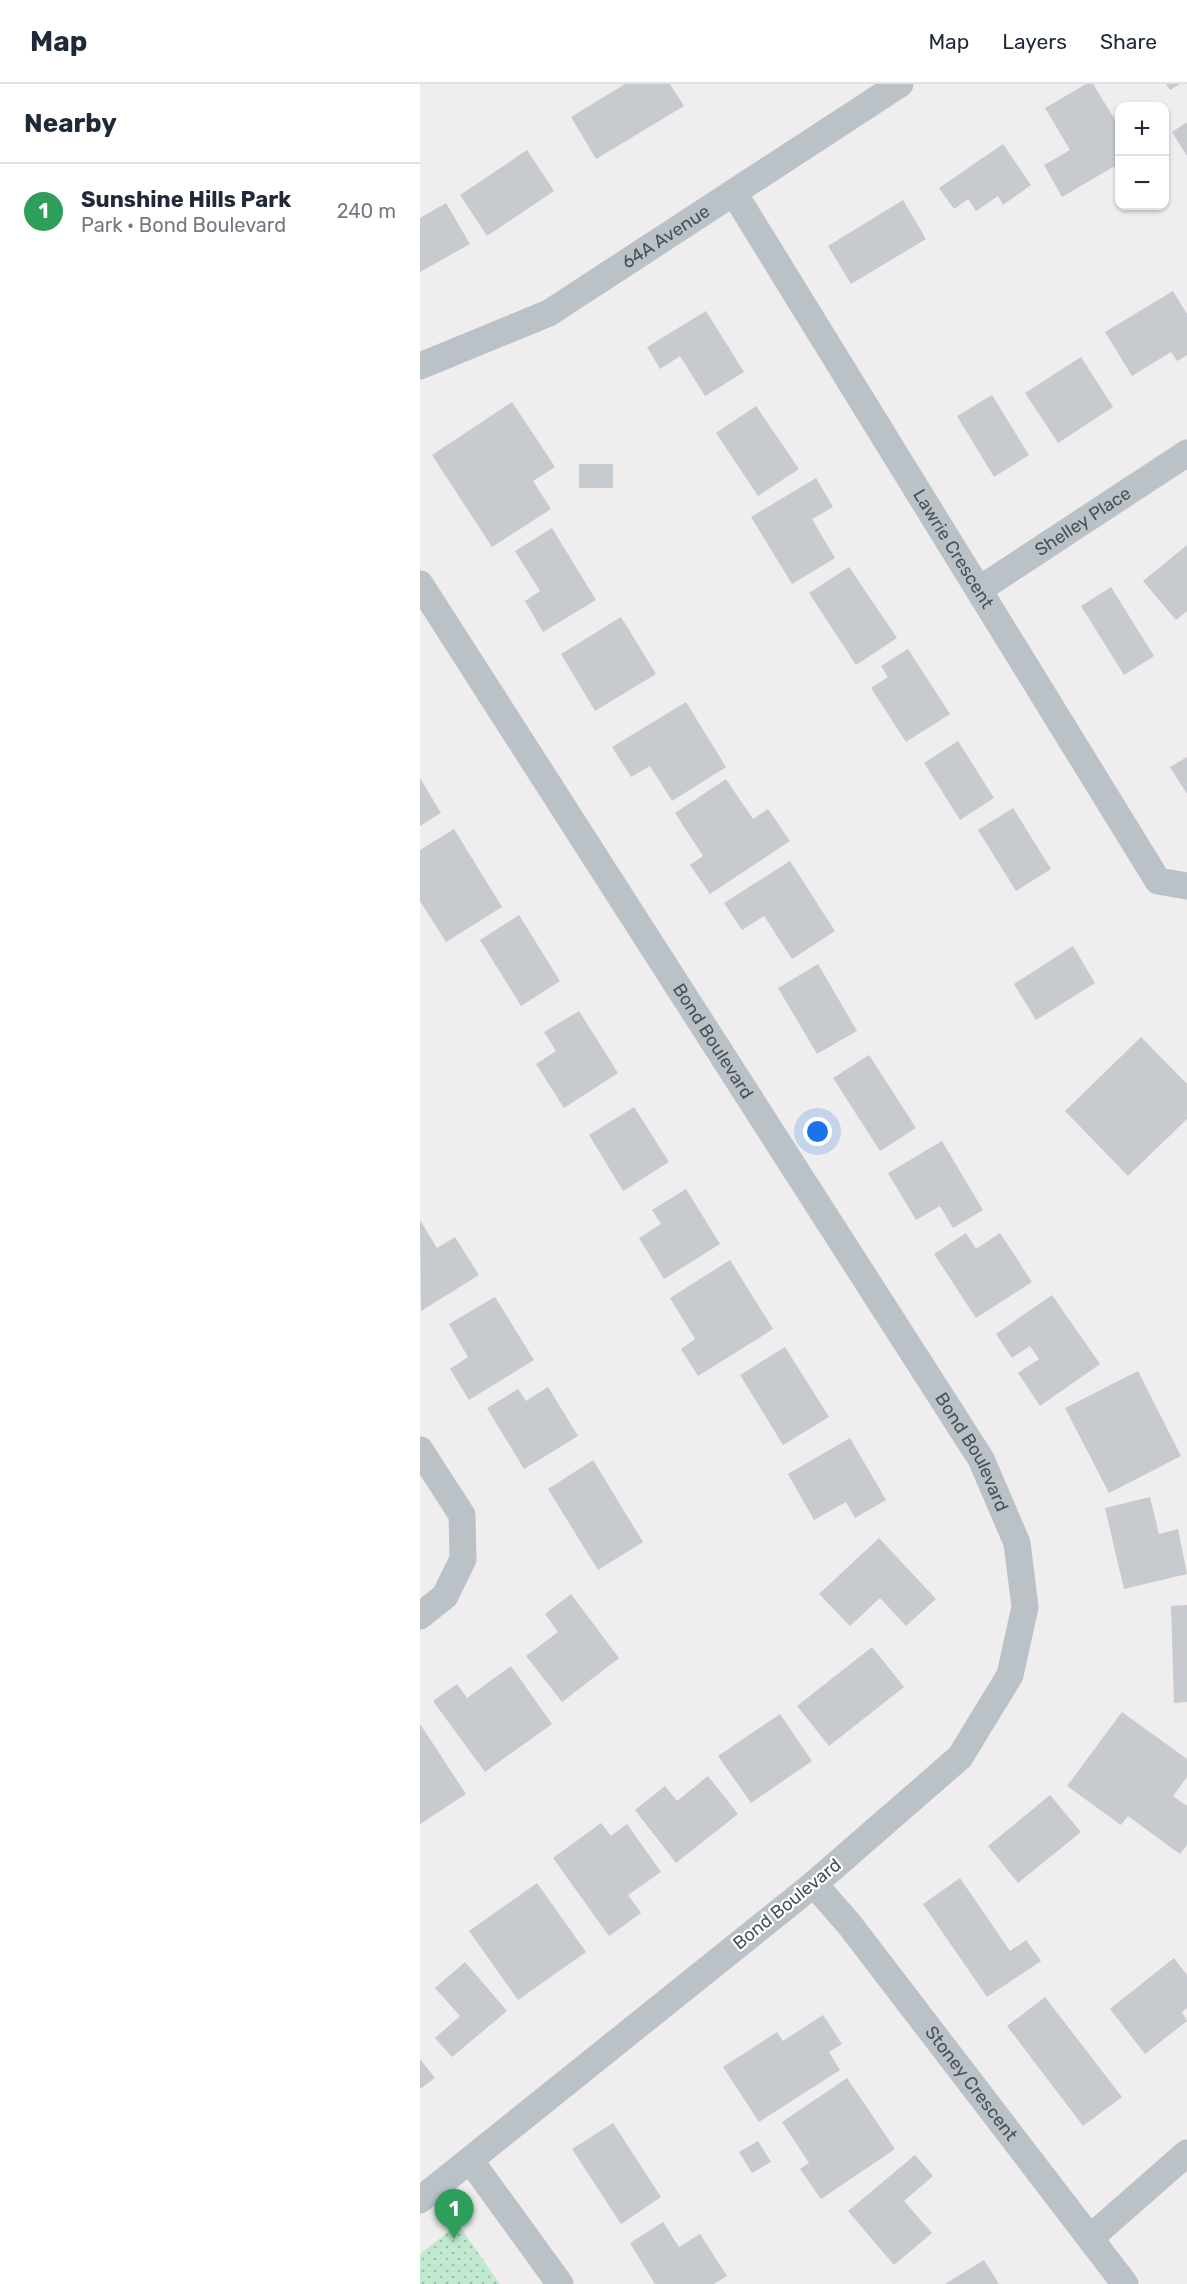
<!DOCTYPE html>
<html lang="en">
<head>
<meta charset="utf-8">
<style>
  body { margin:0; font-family:Rubik,sans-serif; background:#f2f2f3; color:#1f2937 }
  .controls { position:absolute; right:18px; top:18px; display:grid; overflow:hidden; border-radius:12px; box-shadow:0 2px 4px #0004 }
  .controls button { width:54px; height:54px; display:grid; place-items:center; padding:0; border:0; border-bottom:2px solid #e0e1e3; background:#fff; color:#1f2937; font:30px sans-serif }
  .you { position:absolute; left:398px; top:1048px; width:21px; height:21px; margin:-15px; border:4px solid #fff; border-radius:50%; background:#1a73e8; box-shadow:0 0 0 9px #1a73e833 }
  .badge { display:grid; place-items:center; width:39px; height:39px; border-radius:50%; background:#1a73e8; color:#fff; font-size:20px; font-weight:700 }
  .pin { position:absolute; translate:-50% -50px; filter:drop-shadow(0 2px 3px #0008) }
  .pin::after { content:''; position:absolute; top:32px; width:21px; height:18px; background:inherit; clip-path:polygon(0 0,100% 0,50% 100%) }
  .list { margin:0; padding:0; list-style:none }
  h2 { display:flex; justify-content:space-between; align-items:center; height:78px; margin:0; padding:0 24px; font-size:26px }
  h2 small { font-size:20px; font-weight:400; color:#747a83 }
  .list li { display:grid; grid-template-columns:39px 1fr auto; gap:18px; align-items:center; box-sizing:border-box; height:96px; padding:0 24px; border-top:2px solid #e0e1e3 }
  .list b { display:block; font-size:22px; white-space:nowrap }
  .list p { margin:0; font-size:20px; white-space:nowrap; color:#747a83 }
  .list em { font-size:20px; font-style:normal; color:#747a83 }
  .map { position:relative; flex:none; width:767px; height:2200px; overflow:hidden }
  header { display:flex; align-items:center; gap:36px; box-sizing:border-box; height:84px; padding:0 30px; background:#fff; border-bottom:2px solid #e0e1e3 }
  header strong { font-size:28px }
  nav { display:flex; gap:33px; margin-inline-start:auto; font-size:21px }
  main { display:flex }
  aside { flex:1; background:#fff }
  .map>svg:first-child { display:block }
  .park { fill:url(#park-dots) }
  .building { fill:#c7cacf }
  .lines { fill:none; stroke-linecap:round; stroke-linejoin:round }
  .street { stroke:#bac2c8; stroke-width:27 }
  .labels { text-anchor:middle; stroke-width:4.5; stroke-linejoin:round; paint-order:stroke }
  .street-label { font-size:18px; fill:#475158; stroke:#fff }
</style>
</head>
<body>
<header>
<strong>Map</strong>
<nav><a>Map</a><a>Layers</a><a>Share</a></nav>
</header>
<main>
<aside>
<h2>Nearby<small></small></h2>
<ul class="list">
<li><span class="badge" style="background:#2e9e5b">1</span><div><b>Sunshine Hills Park</b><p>Park · Bond Boulevard</p></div><em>240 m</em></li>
</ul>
</aside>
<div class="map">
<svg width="767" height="2200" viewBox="0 0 767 2200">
  <defs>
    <pattern id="park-dots" width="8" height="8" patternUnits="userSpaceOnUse" patternTransform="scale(1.5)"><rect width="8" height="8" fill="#c0e9cf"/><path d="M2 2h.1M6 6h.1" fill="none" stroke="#9ebfab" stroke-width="1.8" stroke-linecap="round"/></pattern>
  </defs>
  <rect width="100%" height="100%" fill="#efeded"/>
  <path class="park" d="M38,2140L80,2200H0V2170Z"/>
  <path class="building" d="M205,0H250L264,22L176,75L151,33Z
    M666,0H673L700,44V79L642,113L624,81L650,66L625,24Z
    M746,0H760L750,6Z
    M767,38V72L752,48Z
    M583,60L611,101L583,121L578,112L556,127L548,115L534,125L519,104Z
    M107,66L134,107L67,152L40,111Z
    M483,116L506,155L431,200L408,162Z
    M26,119L50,160L0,188V134Z
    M753,207L767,230V271L757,277L751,268L712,292L685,248Z
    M286,227L324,288L285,312L260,272L240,285L227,263Z
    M661,273L693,323L638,359L605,309Z
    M572,311L609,371L574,393L537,332Z
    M92,318L135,383L113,397L131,425L72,463L12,371Z
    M336,322L379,385L338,412L296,349Z
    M159,380H193V404H159Z
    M396,394L413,423L392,435L415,474L372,500L331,433Z
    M132,444L176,516L123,548L105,517L120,507L95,467Z
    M767,461V527L756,536L723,497Z
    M429,483L477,554L436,581L389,509Z
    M691,503L734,572L704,591L661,522Z
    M201,533L236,590L175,627L141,570Z
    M488,565L530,630L486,658L451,604L468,593L461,582Z
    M266,618L306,683L252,717L230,682L211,693L192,663Z
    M538,657L574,714L540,736L504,679Z
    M767,673V710L750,683Z
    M0,694L21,729L0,742Z
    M306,695L333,735L348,725L370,757L290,810L270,781L283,772L255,729Z
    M593,724L631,785L596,807L558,746Z
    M34,745L82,823L26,858L0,817V766Z
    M370,777L415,847L372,875L344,832L322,846L304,819Z
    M99,831L140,897L101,922L60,856Z
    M653,862L675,899L616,936L594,900Z
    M398,880L437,947L397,970L358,904Z
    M159,927L198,989L144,1024L116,980L136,967L124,948Z
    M721,953L767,1000V1035L708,1092L645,1027Z
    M449,971L496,1044L460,1067L413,994Z
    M214,1023L249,1078L203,1107L169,1051Z
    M522,1057L563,1126L533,1144L520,1122L496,1136L468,1089Z
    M266,1105L300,1160L244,1195L219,1154L241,1140L232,1126Z
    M0,1136L17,1164L35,1153L59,1191L1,1227Z
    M546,1149L556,1165L580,1149L612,1198L556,1234L514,1170Z
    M310,1176L353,1245L278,1292L261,1265L275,1255L250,1214Z
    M632,1211L680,1280L620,1322L598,1289L619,1275L610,1262L592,1274L576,1250Z
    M75,1213L114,1276L49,1316L30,1285L48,1273L29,1240Z
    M365,1263L409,1333L363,1361L320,1291Z
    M718,1287L761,1372L689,1409L645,1324Z
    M128,1303L158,1352L104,1385L67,1324L98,1305L106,1317Z
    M430,1354L466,1416L435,1434L426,1418L394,1436L368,1390Z
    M173,1376L223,1458L178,1486L128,1405Z
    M730,1413L739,1450L758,1445L767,1490L704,1505L685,1424Z
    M459,1454L516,1515L486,1542L460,1514L430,1542L399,1510Z
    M151,1510L199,1574L142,1618L106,1572L138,1548L125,1530Z
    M767,1521V1618L754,1619L751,1522Z
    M452,1563L484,1603L409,1662L377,1622Z
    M91,1582L132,1640L65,1688L13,1617L37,1600L47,1614Z
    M702,1628L767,1675V1693L753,1712L767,1722V1761L760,1770L708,1732L701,1741L647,1702Z
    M360,1630L392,1677L331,1719L298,1672Z
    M0,1640L46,1710L0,1740Z
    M288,1692L318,1730L256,1779L215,1726L245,1702L257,1717Z
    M630,1711L661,1748L598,1799L568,1762Z
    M181,1739L191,1752L207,1740L241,1788L208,1811L221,1829L189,1852L133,1774Z
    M540,1794L590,1867L606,1856L621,1877L567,1913L503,1820Z
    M117,1799L166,1868L98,1916L49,1847Z
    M754,1874L767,1891V1924L762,1928L767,1937L725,1970L690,1925Z
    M45,1878L87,1927L32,1973L15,1954L40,1932L15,1904Z
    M625,1913L702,2013L663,2042L587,1942Z
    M403,1931L422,1960L409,1968L420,1986L339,2038L303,1983L357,1948L363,1957Z
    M0,1975L15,1994L0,2005Z
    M427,1994L475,2065L401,2115L380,2085L389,2079L362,2038Z
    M193,2039L241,2113L201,2140L152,2065Z
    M338,2057L351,2078L332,2089L319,2068Z
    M495,2071L513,2092L484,2117L512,2149L474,2181L428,2127Z
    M243,2138L259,2163L280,2150L307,2192L294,2200H235L210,2159Z
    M564,2176L579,2200H525Z"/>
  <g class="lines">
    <g class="street">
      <path id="s1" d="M314,109L738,797L767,802"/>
      <path id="s2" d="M0,282L129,229L480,0"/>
      <path id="s3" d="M0,500L561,1375L597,1459L605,1523L590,1591L540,1673L394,1800L0,2116"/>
      <path id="s4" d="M560,505L767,369"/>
      <path d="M0,1366L42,1431L43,1475L25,1512L0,1532"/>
      <path id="s5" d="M394,1800L429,1840L705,2200"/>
      <path d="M50,2076L140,2200"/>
      <path d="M670,2154L767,2069"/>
    </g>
  </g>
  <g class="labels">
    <g class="street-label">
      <text dy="6" stroke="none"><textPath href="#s2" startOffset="279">64A Avenue</textPath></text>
      <text dy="6" stroke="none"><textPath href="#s4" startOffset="123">Shelley Place</textPath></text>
      <text dy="6" stroke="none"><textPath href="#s1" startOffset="418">Lawrie Crescent</textPath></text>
      <text dy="6" stroke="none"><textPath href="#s3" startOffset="543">Bond Boulevard</textPath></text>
      <text dy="6" stroke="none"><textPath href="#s3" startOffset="1029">Bond Boulevard</textPath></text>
      <text transform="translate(367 1820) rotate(-39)" y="6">Bond Boulevard</text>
      <text dy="6" stroke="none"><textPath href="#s5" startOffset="254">Stoney Crescent</textPath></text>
    </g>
  </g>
</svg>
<div class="controls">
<button>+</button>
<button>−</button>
</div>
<div class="you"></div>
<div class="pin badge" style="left:34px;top:2155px;background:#2e9e5b">1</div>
</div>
</main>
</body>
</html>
